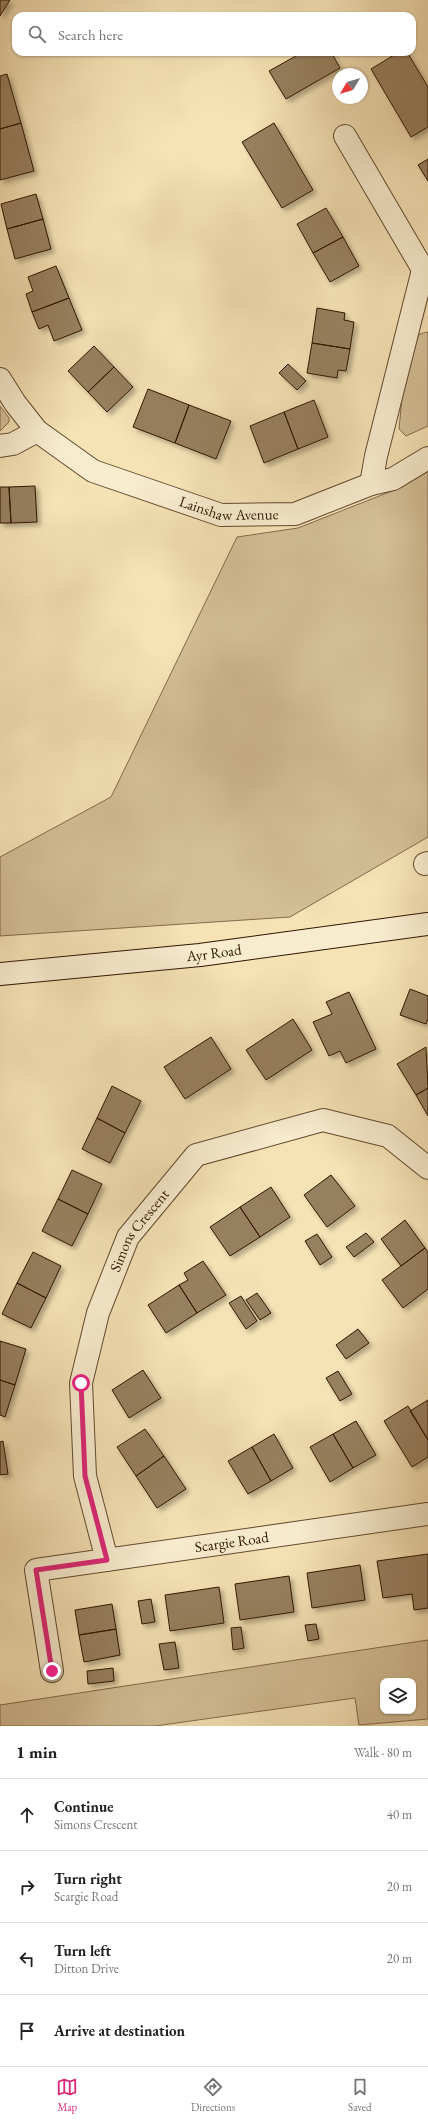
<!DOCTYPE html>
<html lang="en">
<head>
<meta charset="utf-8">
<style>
  body { margin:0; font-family:"EB Garamond",serif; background:#f2f2f2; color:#202124 }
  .controls { position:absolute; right:12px; bottom:12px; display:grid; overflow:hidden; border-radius:8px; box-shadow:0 1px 3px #0004 }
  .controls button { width:36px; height:36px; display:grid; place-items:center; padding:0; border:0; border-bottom:1px solid #e0e0e0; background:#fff; color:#202124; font:20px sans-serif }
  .compass { position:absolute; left:332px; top:68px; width:36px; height:36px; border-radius:50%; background:#fff; box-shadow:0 1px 3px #0004; rotate:232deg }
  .stop { position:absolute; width:12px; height:12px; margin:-9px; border:3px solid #db2777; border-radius:50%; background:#fff }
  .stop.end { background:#db2777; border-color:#fff; box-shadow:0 1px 4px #0008 }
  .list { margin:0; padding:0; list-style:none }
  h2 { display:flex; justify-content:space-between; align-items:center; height:52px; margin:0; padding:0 16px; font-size:17px }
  h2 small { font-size:13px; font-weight:400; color:#757577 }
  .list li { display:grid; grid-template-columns:26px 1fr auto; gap:12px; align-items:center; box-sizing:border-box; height:72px; padding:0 16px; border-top:1px solid #e0e0e0 }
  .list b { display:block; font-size:15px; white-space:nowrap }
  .list p { margin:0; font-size:13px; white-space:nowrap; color:#757577 }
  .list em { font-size:13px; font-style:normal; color:#757577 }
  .icon { flex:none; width:22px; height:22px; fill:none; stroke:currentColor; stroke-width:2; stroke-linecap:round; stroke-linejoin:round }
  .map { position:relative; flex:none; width:428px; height:1726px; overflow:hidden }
  .search { position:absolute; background:#fff; box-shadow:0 1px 3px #0004; left:12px; right:12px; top:12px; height:44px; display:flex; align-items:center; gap:10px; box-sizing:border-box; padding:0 14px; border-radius:12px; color:#757577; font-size:15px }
  .sheet { height:340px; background:#fff }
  nav { display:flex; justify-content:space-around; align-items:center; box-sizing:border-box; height:56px; border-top:1px solid #e0e0e0; background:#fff; font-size:11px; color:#757577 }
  nav a { display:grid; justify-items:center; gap:2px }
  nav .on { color:#db2777 }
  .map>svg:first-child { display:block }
  .green { fill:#d4bf96; stroke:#826a4b; fill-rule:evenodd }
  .building { fill:#97805e; stroke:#311600; filter:url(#shadow) }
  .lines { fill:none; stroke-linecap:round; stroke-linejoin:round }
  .minor-casing { stroke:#62492d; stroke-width:24 }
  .secondary-casing { stroke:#311600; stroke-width:24 }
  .minor { stroke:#f8eccf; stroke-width:22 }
  .secondary { stroke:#f8eccf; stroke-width:22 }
  .route { stroke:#db2777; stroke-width:5 }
  .labels { text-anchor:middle; stroke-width:3.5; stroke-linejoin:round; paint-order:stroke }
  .street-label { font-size:15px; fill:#311600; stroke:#f8eccf }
</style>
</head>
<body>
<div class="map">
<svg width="428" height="1726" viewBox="0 0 428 1726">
  <defs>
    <filter id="shadow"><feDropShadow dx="3.5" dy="3.5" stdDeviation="2" flood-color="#0004"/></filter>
  </defs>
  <rect width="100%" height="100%" fill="#f5e2b5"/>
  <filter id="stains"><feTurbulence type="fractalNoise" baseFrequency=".005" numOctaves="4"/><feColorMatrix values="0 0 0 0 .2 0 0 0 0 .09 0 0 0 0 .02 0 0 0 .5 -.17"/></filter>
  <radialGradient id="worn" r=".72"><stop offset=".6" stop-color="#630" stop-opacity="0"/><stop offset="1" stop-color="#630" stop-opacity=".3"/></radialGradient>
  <path class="green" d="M428,332V426L406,436L399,429C401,411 405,351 414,338C418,334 423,333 428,332Z
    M0,406L9,418V422L0,431Z
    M428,471V837L290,917L0,936V857L111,797L237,537L298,528L402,487Z
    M428,1640V1719L359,1725L355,1698L155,1726H0V1705ZM383,1681H413V1711H383Z"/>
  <path class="building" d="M0,0H10L0,16Z
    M303,52H331L340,68L286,99L269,71Z
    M399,52H407L428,87V127L411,137L371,69Z
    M7,74L21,123L0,129V76Z
    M21,123L34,171L0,180V129Z
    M274,123L313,190L282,208L242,142Z
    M428,159V181L418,165Z
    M36,194L43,219L7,229L1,204Z
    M326,208L343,237L313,253L297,224Z
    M43,219L51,249L15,259L7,229Z
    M343,237L359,266L330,282L313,253Z
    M56,266L69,298L32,312L26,294L33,291L28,277Z
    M69,298L82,330L54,341L48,325L39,329L32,312Z
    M317,308L345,313L344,320L354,322L350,349L312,343Z
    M312,343L350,349L346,371L338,370L337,378L307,373Z
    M94,346L114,367L88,392L68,371Z
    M288,364L306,381L297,390L279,373Z
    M114,367L133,387L107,412L88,392Z
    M148,389L189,405L175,443L133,427Z
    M314,400L328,437L298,449L284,412Z
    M189,405L231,421L216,459L175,443Z
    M284,412L298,449L264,463L250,426Z
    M35,486L37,522L11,523L9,487Z
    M0,487H9L11,523H0Z
    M410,989L428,996V1019L426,1024L400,1015Z
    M349,992L376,1049L346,1063L340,1051L329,1056L313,1022L332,1014L326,1002Z
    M293,1019L312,1050L266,1080L246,1050Z
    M211,1037L231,1069L185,1099L164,1067Z
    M426,1047L428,1088L416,1095L397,1064Z
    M112,1086L141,1101L125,1133L97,1118Z
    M428,1088V1116L416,1095Z
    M97,1118L125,1133L110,1163L82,1149Z
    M72,1170L102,1184L88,1214L58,1199Z
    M331,1175L355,1206L327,1227L304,1195Z
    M271,1187L290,1217L260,1237L240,1207Z
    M58,1199L88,1214L72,1246L42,1231Z
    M240,1207L260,1237L230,1256L210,1227Z
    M405,1220L425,1248L401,1266L381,1239Z
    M366,1233L374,1242L354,1257L346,1247Z
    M317,1234L332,1257L320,1265L305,1241Z
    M425,1248L428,1252V1289L403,1308L382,1280Z
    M33,1252L61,1266L46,1298L17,1283Z
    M203,1261L226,1295L197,1313L179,1285L188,1280L184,1273Z
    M17,1283L46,1298L31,1328L2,1314Z
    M179,1285L197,1313L166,1333L148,1305Z
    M257,1293L271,1313L260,1320L246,1300Z
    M241,1296L257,1321L246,1329L229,1303Z
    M358,1329L369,1343L346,1359L336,1345Z
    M0,1341L26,1349L15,1385L0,1380Z
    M143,1370L161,1398L129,1418L112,1390Z
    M338,1371L352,1394L340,1401L326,1378Z
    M0,1380L15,1385L5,1417L0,1415Z
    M428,1400V1440L410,1411Z
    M408,1406L428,1440V1457L412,1467L384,1421Z
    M356,1421L376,1455L353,1468L333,1434Z
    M145,1429L164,1456L136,1476L117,1447Z
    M274,1434L293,1468L271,1481L252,1447Z
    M333,1434L353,1468L330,1482L310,1447Z
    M3,1441L8,1474L0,1475V1442Z
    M252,1447L271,1481L248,1494L228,1461Z
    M164,1456L186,1489L157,1508L136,1476Z
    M428,1554V1608L414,1610L412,1594L383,1598L377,1561Z
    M360,1565L365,1600L312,1608L307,1573Z
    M289,1576L294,1612L240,1620L235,1584Z
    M219,1587L224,1623L170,1631L165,1595Z
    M151,1599L155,1622L142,1624L138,1601Z
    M112,1604L116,1629L79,1635L75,1610Z
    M316,1624L319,1639L308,1641L305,1625Z
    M241,1627L244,1648L233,1650L231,1628Z
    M116,1629L120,1655L84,1662L79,1635Z
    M175,1642L179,1668L164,1670L159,1644Z
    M113,1668L114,1681L88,1684L87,1671Z"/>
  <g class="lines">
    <defs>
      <g id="minor">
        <path d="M345,136L428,278"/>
        <path id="s1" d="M0,379L15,403L37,431L93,471L221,515L295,514L371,484L393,479L428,458"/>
        <path d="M0,446L13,444L37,431"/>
        <path d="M371,484L376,456L423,270"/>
        <path d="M425,864L428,863"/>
        <path id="s2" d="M107,1560L85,1476L81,1383L98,1313L128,1237L196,1155L323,1120L388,1136L428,1168"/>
        <path id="s3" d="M52,1671L36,1570L428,1514"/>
      </g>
      <g id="secondary">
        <path id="s4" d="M0,974L200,955L428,924"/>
      </g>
    </defs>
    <use href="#minor" class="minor-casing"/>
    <use href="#secondary" class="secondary-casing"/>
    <use href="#minor" class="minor"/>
    <use href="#secondary" class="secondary"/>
  </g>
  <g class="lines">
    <path class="route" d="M52,1671L36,1570L107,1560L85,1476L81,1383"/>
  </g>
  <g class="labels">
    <g class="street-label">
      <text dy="5" stroke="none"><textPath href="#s1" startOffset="275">Lainshaw Avenue</textPath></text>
      <text dy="5" stroke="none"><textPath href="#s4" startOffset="215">Ayr Road</textPath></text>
      <text dy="5" stroke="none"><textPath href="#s2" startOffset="345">Simons Crescent</textPath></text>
      <text dy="5" stroke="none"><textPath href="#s3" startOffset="300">Scargie Road</textPath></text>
    </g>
  </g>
  <rect width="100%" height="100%" filter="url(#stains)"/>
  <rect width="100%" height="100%" fill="url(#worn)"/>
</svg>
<div class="controls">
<button><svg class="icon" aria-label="layers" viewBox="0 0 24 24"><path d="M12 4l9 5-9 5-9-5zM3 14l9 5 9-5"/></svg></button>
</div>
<svg class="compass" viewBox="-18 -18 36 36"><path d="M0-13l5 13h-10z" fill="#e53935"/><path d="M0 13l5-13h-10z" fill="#757577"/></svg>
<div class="stop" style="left:81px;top:1383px"></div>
<div class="stop end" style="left:52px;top:1671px"></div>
<div class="search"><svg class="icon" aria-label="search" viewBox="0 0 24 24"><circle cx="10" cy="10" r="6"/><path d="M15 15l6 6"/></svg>Search here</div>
</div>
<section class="sheet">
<h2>1 min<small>Walk · 80 m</small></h2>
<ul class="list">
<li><svg class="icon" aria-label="ahead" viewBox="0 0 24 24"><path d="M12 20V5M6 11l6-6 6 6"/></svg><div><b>Continue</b><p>Simons Crescent</p></div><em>40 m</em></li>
<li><svg class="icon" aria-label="right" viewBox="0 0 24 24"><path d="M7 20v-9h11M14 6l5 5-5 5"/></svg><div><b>Turn right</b><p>Scargie Road</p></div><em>20 m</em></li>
<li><svg class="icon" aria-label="left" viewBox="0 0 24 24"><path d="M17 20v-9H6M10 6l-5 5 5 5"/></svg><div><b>Turn left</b><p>Ditton Drive</p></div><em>20 m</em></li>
<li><svg class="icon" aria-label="arrive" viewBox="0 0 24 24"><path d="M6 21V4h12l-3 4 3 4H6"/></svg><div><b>Arrive at destination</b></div></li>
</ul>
</section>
<nav>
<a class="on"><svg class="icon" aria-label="map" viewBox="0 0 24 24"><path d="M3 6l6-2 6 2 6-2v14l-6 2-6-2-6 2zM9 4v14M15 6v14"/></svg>Map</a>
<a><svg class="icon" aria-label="directions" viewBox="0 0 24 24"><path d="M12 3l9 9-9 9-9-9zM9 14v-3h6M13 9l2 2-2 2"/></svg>Directions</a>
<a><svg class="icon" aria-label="saved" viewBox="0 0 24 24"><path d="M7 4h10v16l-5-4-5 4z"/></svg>Saved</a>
</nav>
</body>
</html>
